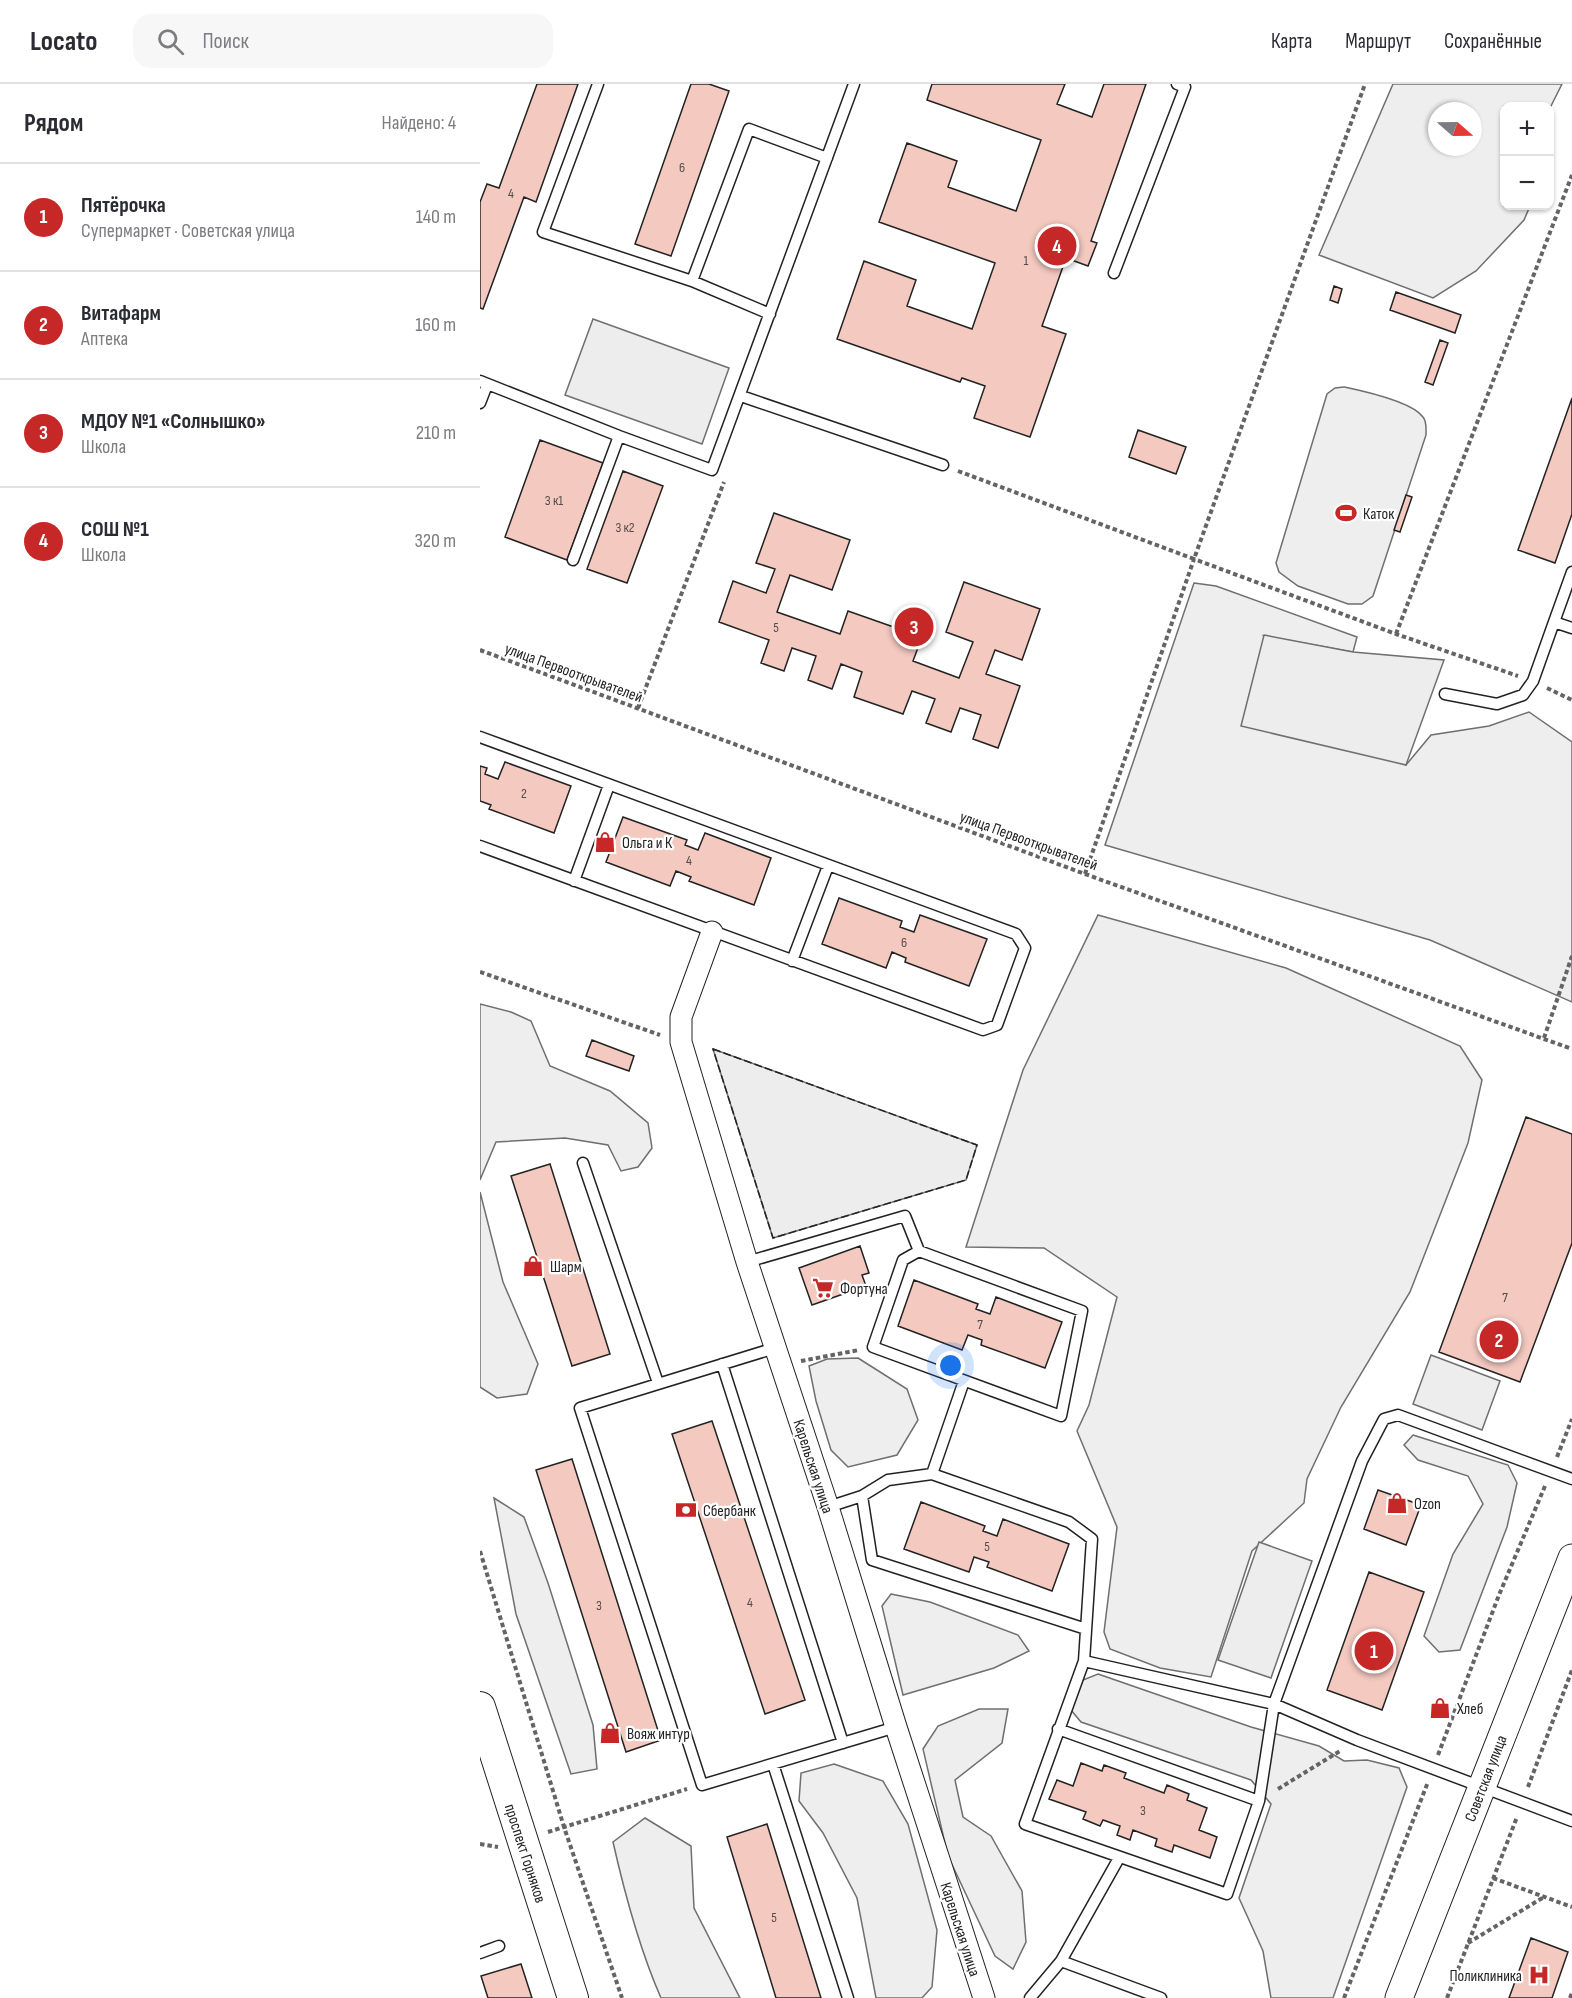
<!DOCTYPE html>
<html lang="ru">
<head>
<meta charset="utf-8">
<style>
  body { margin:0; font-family:"Sofia Sans Condensed",sans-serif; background:#f7f7f7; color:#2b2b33 }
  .controls { position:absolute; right:18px; top:18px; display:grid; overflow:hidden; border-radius:12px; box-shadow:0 2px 4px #0004 }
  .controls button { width:54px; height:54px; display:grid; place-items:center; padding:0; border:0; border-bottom:2px solid #e1e1e2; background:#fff; color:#2b2b33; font:30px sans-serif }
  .compass { position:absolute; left:948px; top:18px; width:54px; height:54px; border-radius:50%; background:#fff; box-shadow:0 2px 4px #0004; rotate:110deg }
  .you { position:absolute; left:471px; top:1282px; width:21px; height:21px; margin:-15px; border:4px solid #fff; border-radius:50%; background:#1a73e8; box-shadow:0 0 0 9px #1a73e833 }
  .badge { display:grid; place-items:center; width:39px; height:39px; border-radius:50%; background:#c62828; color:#fff; font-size:20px; font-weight:700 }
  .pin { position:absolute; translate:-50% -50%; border:3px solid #fff; box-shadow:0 2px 6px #0006 }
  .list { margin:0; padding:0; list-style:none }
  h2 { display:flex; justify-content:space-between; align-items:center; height:78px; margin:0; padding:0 24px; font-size:26px }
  h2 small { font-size:20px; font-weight:400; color:#7c7c81 }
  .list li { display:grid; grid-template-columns:39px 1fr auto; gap:18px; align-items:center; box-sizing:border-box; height:108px; padding:0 24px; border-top:2px solid #e1e1e2 }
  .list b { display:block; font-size:22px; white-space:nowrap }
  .list p { margin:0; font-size:20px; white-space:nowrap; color:#7c7c81 }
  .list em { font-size:20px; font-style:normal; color:#7c7c81 }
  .icon { flex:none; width:33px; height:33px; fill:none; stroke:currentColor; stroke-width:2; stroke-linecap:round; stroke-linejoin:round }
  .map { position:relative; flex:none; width:1092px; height:1914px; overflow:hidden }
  header { display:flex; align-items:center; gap:36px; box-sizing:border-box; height:84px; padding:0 30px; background:#fff; border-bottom:2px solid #e1e1e2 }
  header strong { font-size:28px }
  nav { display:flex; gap:33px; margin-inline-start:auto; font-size:21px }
  .search { width:420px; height:54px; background:#f7f7f7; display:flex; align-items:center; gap:15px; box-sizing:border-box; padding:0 21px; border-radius:18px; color:#7c7c81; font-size:22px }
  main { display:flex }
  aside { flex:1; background:#fff }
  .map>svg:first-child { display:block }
  .green { fill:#eee; stroke:#6f6f6f; stroke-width:1.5; fill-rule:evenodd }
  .parking { fill:#ededed; stroke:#6f6f6f; stroke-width:1.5 }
  .building { fill:#f3c9c0; stroke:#222; stroke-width:1.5 }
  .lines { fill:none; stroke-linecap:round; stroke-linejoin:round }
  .service-casing { stroke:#222; stroke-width:13 }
  .minor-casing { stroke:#222; stroke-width:23 }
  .tertiary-casing { stroke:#222; stroke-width:29 }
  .secondary-casing { stroke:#222; stroke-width:32 }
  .path { stroke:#646464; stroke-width:4; stroke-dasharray:4.5 3; stroke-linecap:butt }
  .service { stroke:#fff; stroke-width:10 }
  .minor { stroke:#fff; stroke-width:21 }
  .tertiary { stroke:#fff; stroke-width:27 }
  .secondary { stroke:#fff; stroke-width:30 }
  .fence { stroke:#222; stroke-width:1.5; stroke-dasharray:8 3; stroke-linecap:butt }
  .labels { text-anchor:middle; stroke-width:4.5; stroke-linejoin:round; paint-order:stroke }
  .number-label { font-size:14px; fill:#564c4a }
  .poi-label { font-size:16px; fill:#222; stroke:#fff; text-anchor:start }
  .street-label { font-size:16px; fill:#222; stroke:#fff }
</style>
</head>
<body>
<header>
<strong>Locato</strong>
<div class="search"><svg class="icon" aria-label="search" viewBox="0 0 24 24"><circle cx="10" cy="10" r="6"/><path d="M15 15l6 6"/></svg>Поиск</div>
<nav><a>Карта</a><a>Маршрут</a><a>Сохранённые</a></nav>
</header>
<main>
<aside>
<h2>Рядом<small>Найдено: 4</small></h2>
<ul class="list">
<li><span class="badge">1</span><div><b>Пятёрочка</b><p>Супермаркет · Советская улица</p></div><em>140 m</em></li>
<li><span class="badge">2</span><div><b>Витафарм</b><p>Аптека</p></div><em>160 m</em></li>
<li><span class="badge">3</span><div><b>МДОУ №1 «Солнышко»</b><p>Школа</p></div><em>210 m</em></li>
<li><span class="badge">4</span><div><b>СОШ №1</b><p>Школа</p></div><em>320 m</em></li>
</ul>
</aside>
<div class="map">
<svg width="1092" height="1914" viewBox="0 0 1092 1914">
  <rect width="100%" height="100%" fill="#fff"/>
  <path class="green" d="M913,0H1082L1070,24V22H1024V122H1050L1044,136L996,187L953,214L839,171ZM957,27H993V63H957Z
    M864,303C883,307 931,317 943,333C947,338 946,344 946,351L893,512L882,520H868L818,502L799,488L796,479L847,310L855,304Z
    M714,499L736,502L877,553L873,568L784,552L926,681L951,651L1009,642L1049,628L1092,658V918L950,856L625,761Z
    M618,831L806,884L980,962L1002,996L988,1059L930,1208L861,1323L827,1395L824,1419L772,1467L731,1593L680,1584L630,1565L624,1548L637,1443L597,1347L609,1321L637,1213L564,1164L486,1163L543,986Z
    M0,920L31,928L51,937L70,982L130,1007L168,1039L172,1064L158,1083L141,1087L128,1061L85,1054L16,1058L0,1096Z
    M0,1108L23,1198L58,1280L47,1310L17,1314L0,1303Z
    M378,1274L427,1305L438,1336L417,1371L368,1383L351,1366L336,1317L329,1282L347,1275Z
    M933,1351L1028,1381L1037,1399L1027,1443L980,1566L959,1568L944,1552L973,1470L1003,1420L988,1392L938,1376L924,1361Z
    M14,1414L44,1433L68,1499L113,1641L117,1685L91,1690L36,1530Z
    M411,1510L450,1518L538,1551L549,1567L514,1584L423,1611L402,1522Z
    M618,1590L771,1643L839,1662L864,1677L887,1676L919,1684L927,1703L853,1914H791L783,1867L759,1814L791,1720L771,1696L601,1638L591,1626L603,1596Z
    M499,1625H528L522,1659L475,1696L483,1733L511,1752L542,1807L546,1858L533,1885L515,1872L468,1772L443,1665L458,1642Z
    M354,1680L403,1697L428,1740L457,1846L452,1903L442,1914H396L377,1814L343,1749L319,1717L321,1689Z
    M165,1734L211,1762L214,1824L260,1914H181C159,1864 145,1811 133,1758Z"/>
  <path class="parking" d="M113,235L249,284L222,360L85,311Z
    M784,551L873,568L964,576L926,681L761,642Z
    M233,965L497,1061L486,1096L293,1154Z
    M951,1271L1020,1297L1002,1346L933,1320Z
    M779,1458L832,1477L791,1594L738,1576Z"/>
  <path class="building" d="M57,0H98L56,118L44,113L3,225L0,224V118L7,100L19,104Z
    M211,0H229L249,7L191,172L155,160Z
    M452,0H585L577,20L612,33L624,0H666L611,157L617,159L608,182L586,174L562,242L586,250L550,353L494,334L505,302L482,294L480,298L357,255L384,177L436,196L427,222L492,245L515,179L399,138L427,59L477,77L468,103L536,127L561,56L447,16Z
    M854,202L862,205L858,219L850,216Z
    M916,208L981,231L975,249L910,226Z
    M960,256L968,259L953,301L945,298Z
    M1092,314V430L1075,479L1038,466Z
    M658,346L706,363L696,390L649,373Z
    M60,356L123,379L87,476L25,453Z
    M143,387L183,402L147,499L107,485Z
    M926,411L932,413L920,448L914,446Z
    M294,429L370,456L352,506L310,491L297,528L360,550L368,527L442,553L433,577L479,594L493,558L466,548L484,498L560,525L542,576L515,566L506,590L540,602L518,664L493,655L501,631L480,624L471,648L446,639L455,615L432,607L423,630L374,613L382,588L361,580L352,605L328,596L336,572L312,564L304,587L281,579L289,556L239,538L253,497L286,509L295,485L276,479Z
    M25,678L91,702L74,749L9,725L11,721L0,717V682L7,684L5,690L18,695Z
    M143,733L207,756L205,761L218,766L225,749L291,774L274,821L209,797L211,793L196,787L190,802L126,778Z
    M359,814L422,837L420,843L434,848L440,831L507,855L489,902L425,878L426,874L412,868L406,884L342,860Z
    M112,956L154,972L149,987L106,972Z
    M1046,1033L1092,1050V1159L1040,1298L959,1268Z
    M70,1080L130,1270L92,1282L31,1092Z
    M380,1162L389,1189L382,1191L386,1202L332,1221L319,1184Z
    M434,1196L498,1220L496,1225L510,1230L516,1213L582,1238L565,1284L501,1261L502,1256L488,1251L482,1266L418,1242Z
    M232,1337L325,1616L285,1630L192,1350Z
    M92,1375L181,1656L146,1668L56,1386Z
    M898,1406L941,1421L926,1461L884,1445Z
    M441,1418L505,1442L503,1447L517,1452L523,1435L589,1460L572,1507L507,1483L509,1478L494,1473L489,1488L424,1465Z
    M889,1488L944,1508L902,1626L847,1606Z
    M959,1618L967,1620L962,1633L954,1630Z
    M601,1679L622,1687L624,1681L646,1689L644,1694L684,1709L687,1701L709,1710L707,1716L727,1724L719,1746L737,1753L730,1774L694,1761L692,1768L675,1762L677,1755L653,1746L650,1756L637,1751L640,1742L623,1736L620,1742L603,1735L606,1728L569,1715L577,1696L593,1702Z
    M287,1740L341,1914H296L247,1753Z
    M1051,1854L1088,1868L1072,1914H1029Z
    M41,1880L52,1914H8L1,1892Z"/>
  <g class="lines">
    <defs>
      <path id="service" d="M118,0L63,148L212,197L290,230
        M634,189L705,3L697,0
        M212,197L269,45L347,74
        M0,297L139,352L232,386L374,0
        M261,312L463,381
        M0,319L7,301
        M93,476L139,352
        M1092,488L1074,538L1092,544
        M965,610L1017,620L1043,611L1053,597L1074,538
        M0,653L536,850L545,864L517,941L503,946L0,762
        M94,797L129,701
        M312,877L348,782
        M103,1079L178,1299
        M439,1167L602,1227L581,1332L393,1263L423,1176Z
        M267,1178L425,1132L439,1167
        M295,1264L100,1324L222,1701L416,1643
        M242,1280L363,1659
        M452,1390L589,1438L612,1455L604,1577L545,1740L747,1810L779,1717L794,1620L882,1377L904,1335L918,1331L1092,1395
        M382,1412L392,1476L606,1545
        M348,1423L382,1412L408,1396L452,1390L484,1297
        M604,1577L794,1620L877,1656L1092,1737
        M578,1645L779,1717
        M293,1680L368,1914
        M0,1869L19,1862
        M581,1877L639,1774
        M550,1914L581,1877L681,1914"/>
      <path id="minor" d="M232,848L201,933V958L267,1178L348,1423L416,1643L504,1914"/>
      <path id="tertiary" d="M919,1914L1092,1474"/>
      <path id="secondary" d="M0,1623L93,1914"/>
    </defs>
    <use href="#service" class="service-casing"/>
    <use href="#minor" class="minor-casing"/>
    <use href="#tertiary" class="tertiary-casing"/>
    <use href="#secondary" class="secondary-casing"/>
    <path class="path" d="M478,387L714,475L885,0
      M916,550L1092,91
      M0,566L605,790L1092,965
      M1067,604L1092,616
      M158,624L244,398
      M605,790L714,475L916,550L1038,592
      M0,888L180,951
      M1064,954L1092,872
      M321,1277L379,1266
      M1077,1373L1092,1335
      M0,1467L84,1743L142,1914
      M958,1671L1019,1511L1065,1402
      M1048,1703L1092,1586
      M798,1705L860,1667
      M68,1748L207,1705
      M0,1760L18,1763
      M1013,1794L1092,1823
      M988,1859L1064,1813
      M864,1914L948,1698
      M967,1914L1037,1733
      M1090,1914L1092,1909"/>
    <use href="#service" class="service"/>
    <use href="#minor" class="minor"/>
    <use href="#tertiary" class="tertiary"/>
    <use href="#secondary" class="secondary"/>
    <path class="fence" d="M233,965L497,1061L486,1096L293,1154Z"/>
  </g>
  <defs>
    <symbol id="stadium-bare" viewBox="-9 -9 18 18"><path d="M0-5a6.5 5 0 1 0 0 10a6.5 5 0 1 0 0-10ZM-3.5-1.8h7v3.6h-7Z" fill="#c62828" stroke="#fff" stroke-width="2.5" paint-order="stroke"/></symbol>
    <symbol id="shop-bare" viewBox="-9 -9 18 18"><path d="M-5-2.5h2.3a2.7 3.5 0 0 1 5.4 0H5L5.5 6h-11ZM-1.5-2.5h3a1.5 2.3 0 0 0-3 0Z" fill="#c62828" stroke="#fff" stroke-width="2.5" paint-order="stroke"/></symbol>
    <symbol id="supermarket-bare" viewBox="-9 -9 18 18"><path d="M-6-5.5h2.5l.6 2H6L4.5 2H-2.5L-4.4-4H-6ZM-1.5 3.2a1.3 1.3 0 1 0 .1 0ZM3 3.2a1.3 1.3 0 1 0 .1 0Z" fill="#c62828" stroke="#fff" stroke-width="2.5" paint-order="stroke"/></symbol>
    <symbol id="bank-bare" viewBox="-9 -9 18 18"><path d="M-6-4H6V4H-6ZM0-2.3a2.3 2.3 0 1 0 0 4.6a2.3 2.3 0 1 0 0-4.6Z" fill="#c62828" stroke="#fff" stroke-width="2.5" paint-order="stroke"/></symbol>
    <symbol id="hospital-bare" viewBox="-9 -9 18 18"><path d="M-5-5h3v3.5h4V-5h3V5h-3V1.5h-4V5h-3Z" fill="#c62828" stroke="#fff" stroke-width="2.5" paint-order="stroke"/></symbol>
  </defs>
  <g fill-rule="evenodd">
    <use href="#stadium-bare" x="851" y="414" width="30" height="30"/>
    <use href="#shop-bare" x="110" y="743" width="30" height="30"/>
    <use href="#shop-bare" x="38" y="1167" width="30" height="30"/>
    <use href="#supermarket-bare" x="328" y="1189" width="30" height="30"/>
    <use href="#shop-bare" x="902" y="1404" width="30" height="30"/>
    <use href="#bank-bare" x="191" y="1411" width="30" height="30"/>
    <use href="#shop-bare" x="945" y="1609" width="30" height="30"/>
    <use href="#shop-bare" x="115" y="1634" width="30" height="30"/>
    <use href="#hospital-bare" x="1044" y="1876" width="30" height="30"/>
  </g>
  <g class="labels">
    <g class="number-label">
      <text x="202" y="88">6</text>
      <text x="31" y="114">4</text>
      <text x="546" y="181">1</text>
      <text x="74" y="421">3 к1</text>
      <text x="145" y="448">3 к2</text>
      <text x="296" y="548">5</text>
      <text x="44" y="714">2</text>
      <text x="209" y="781">4</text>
      <text x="424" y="863">6</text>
      <text x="1025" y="1218">7</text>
      <text x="500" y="1245">7</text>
      <text x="507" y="1467">5</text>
      <text x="270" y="1523">4</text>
      <text x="119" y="1526">3</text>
      <text x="663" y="1731">3</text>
      <text x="294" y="1838">5</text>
    </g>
    <g class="poi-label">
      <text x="883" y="435">Каток</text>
      <text x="142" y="764">Ольга и К</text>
      <text x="70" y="1188">Шарм</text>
      <text x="360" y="1210">Фортуна</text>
      <text x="934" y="1425">Ozon</text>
      <text x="223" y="1432">Сбербанк</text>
      <text x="977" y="1630">Хлеб</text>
      <text x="147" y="1655">Вояж интур</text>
      <text x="1042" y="1897" text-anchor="end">Поликлиника</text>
    </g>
    <g class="street-label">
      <text transform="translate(94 588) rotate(20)" y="6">улица Первооткрывателей</text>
      <text transform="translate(549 756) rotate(20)" y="6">улица Первооткрывателей</text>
      <text transform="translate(334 1382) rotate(72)" y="6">Карельская улица</text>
      <text transform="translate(1005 1694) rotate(-69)" y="6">Советская улица</text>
      <text transform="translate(46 1769) rotate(72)" y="6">проспект Горняков</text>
      <text transform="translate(481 1845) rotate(72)" y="6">Карельская улица</text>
    </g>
  </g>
</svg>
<div class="controls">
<button>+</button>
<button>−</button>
</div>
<svg class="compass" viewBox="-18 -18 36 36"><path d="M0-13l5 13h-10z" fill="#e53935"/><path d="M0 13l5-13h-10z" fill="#7c7c81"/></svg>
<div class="you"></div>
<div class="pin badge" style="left:894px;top:1567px">1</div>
<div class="pin badge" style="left:1019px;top:1256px">2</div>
<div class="pin badge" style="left:434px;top:543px">3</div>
<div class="pin badge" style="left:577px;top:162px">4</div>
</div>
</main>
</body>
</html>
